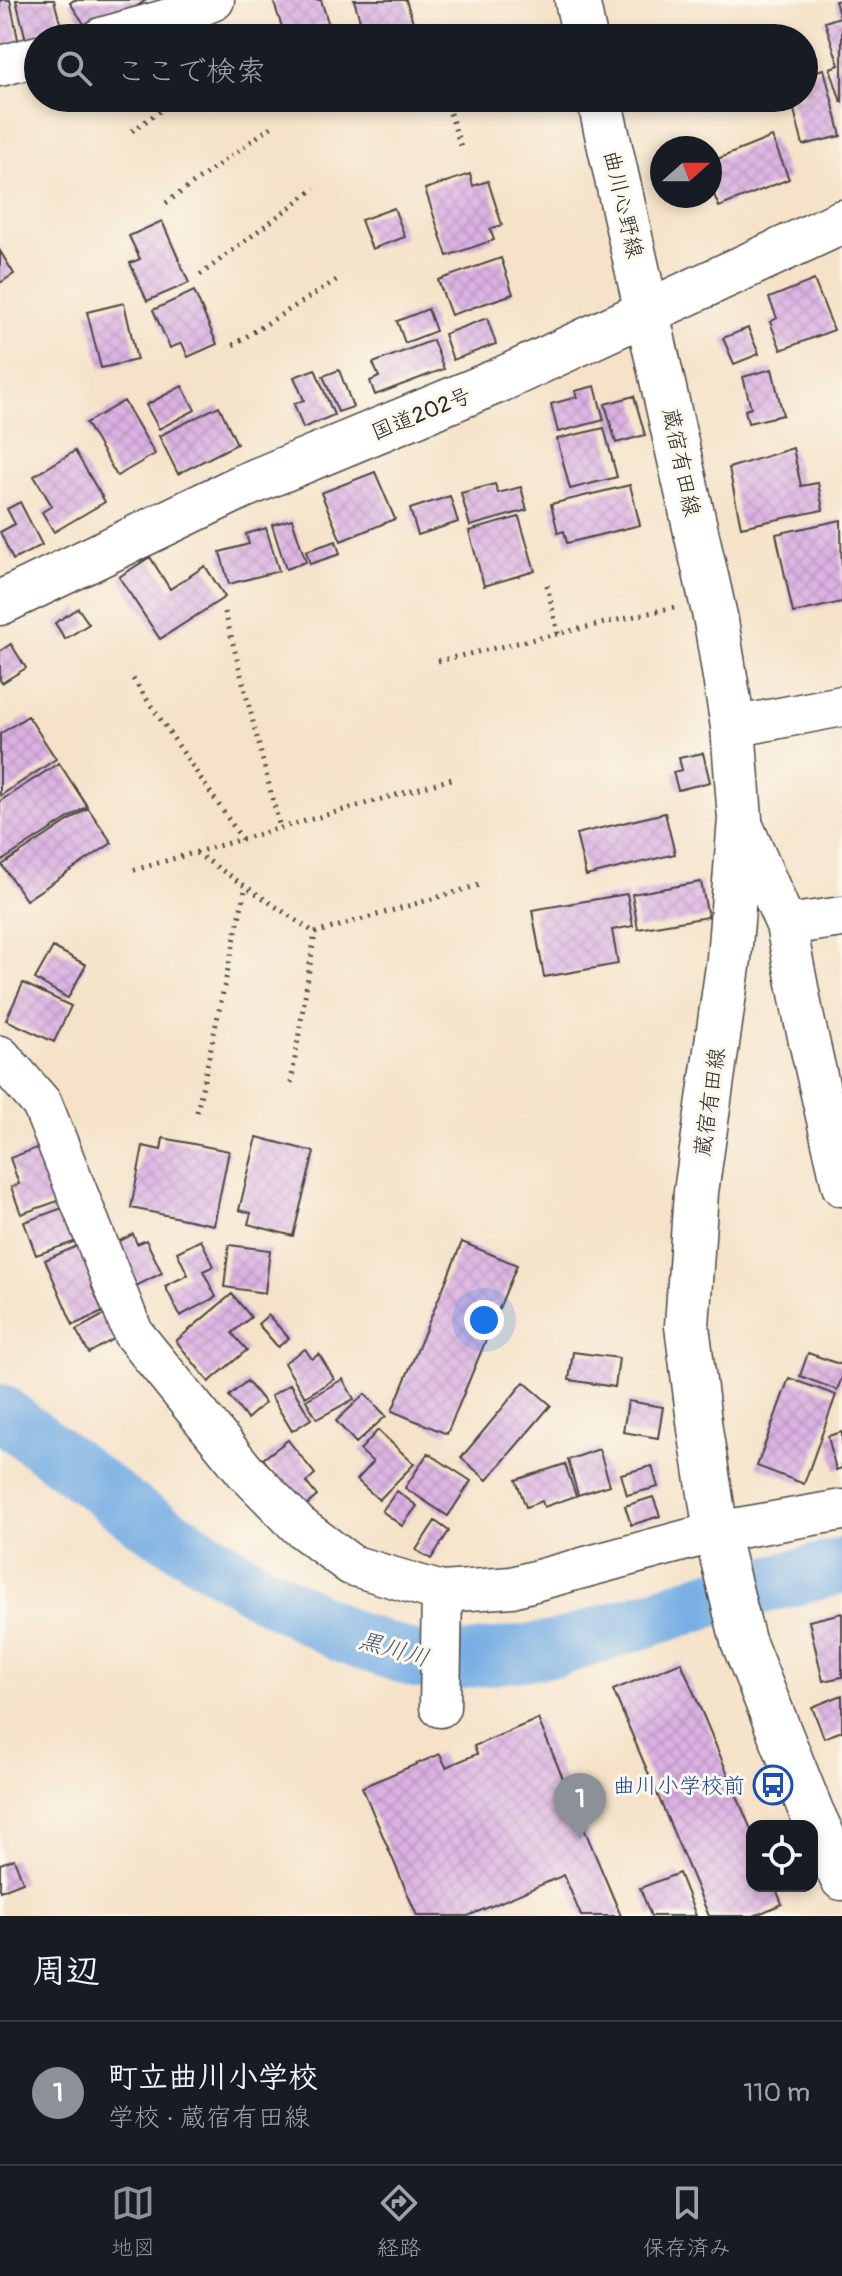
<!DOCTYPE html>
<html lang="ja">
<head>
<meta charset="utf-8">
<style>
  body { margin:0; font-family:Pangolin,"Klee One",sans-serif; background:#242831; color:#f1f3f6 }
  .controls { position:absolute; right:24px; bottom:24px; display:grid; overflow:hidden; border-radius:16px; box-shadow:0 4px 12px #0003 }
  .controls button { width:72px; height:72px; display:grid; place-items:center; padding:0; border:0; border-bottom:2px solid #363941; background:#171b24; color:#f1f3f6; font:40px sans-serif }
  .compass { position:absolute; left:650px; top:136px; width:72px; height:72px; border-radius:50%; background:#171b24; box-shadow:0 4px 12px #0003; rotate:69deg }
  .you { position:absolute; left:484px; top:1320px; width:28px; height:28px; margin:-20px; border:6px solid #fff; border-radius:50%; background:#1a73e8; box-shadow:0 0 0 12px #1a73e833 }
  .badge { display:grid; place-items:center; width:52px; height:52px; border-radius:50%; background:#8c9099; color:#fff; font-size:26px; font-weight:700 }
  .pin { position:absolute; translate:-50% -66px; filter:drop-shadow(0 2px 4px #0008) }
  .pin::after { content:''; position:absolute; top:42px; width:28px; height:24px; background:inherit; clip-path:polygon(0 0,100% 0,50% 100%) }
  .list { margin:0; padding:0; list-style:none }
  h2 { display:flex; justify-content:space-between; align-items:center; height:104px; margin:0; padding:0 32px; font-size:34px }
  h2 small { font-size:26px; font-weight:400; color:#9ea1a6 }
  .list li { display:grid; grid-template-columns:52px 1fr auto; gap:24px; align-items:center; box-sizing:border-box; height:144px; padding:0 32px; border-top:2px solid #363941 }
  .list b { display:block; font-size:30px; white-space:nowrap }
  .list p { margin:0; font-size:26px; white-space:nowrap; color:#9ea1a6 }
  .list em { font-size:26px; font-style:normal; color:#9ea1a6 }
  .icon { flex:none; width:44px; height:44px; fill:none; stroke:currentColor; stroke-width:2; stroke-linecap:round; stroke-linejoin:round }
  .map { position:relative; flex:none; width:842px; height:1916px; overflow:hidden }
  .search { position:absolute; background:#171b24; box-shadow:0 4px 12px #0003; left:24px; right:24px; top:24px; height:88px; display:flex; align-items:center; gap:20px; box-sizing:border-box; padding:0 28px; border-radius:44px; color:#9ea1a6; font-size:30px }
  .sheet { height:248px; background:#171b24 }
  nav { display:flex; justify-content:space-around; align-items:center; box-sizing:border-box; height:112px; border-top:2px solid #363941; background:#171b24; font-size:22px; color:#9ea1a6 }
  nav a { display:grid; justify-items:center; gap:4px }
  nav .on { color:#8c9099 }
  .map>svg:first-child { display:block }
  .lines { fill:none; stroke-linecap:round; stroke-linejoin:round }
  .river { stroke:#73ace3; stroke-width:56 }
  .building { fill:url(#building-cross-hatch) }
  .minor-casing { stroke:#494643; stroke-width:43 }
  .major-casing { stroke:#494643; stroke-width:47 }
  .highway-casing { stroke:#494643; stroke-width:47 }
  .path { stroke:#494643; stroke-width:5; stroke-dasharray:2 6; stroke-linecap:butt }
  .minor { stroke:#fff; stroke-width:40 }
  .major { stroke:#fff; stroke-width:44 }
  .highway { stroke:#fff; stroke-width:44 }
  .labels { text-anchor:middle; stroke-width:6; stroke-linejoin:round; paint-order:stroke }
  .street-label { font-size:22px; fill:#2b2b2b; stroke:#fbf7ec }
  .transit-label { font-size:22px; fill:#164399; stroke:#fbf7ec; text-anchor:end }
  .water-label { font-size:24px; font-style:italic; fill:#44586b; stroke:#fbf7ec }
</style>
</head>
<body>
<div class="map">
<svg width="842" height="1916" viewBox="0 0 842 1916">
  <defs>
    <pattern id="building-cross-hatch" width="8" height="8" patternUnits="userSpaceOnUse" patternTransform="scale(2)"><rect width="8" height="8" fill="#dbb1e2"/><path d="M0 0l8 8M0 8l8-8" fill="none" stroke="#bc98c2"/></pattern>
  </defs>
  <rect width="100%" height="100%" fill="#fbf7ec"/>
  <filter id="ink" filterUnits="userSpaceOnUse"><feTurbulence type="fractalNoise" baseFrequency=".0125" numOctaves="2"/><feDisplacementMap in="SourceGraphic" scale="16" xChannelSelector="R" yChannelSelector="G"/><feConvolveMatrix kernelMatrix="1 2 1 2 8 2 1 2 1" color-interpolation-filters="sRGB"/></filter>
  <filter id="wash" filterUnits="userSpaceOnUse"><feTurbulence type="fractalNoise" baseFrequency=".006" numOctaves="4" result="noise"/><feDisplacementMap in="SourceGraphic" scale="32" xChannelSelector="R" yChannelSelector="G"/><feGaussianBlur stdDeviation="1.8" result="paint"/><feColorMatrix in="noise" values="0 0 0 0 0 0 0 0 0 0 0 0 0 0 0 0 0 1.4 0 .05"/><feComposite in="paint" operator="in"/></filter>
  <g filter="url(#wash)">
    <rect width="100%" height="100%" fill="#f5e2c8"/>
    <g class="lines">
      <path class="river" d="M0,1412L138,1516L255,1588L347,1637L419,1661L439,1660L447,1663L559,1648L713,1598L842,1566"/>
    </g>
    <g id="blocks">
      <path class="building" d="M0,0H10L20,49L0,53Z
        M16,0H54L64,38H38L28,48Z
        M74,0H146L101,31L87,28L70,3Z
        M273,0H321L328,22L285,36Z
        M354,0H406L413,22L365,37Z
        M842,0V102H841L830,68L839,65L825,22L840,17L835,1Z
        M331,28L334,38H301V37Z
        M824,69L841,136L803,145L791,98H804V83L810,82L808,73Z
        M772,137L789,179L719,207L710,185V162Z
        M470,174L473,186L488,181L502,225L490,229L494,240L447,256L425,189Z
        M394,208L405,237L372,249L361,220Z
        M162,221L189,283L147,301L130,263L140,259L129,236Z
        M0,251L14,274L0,283Z
        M501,258L513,294L451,315L438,280Z
        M814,280L834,330L781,350L770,322L777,318L769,298Z
        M194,291L217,344L188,357L182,343L170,348L153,310Z
        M124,303L137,360L101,368L87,312Z
        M428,309L436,331L405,343L397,321Z
        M487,318L496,344L453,360L444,334Z
        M748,328L759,354L734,364L723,338Z
        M433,340L444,369L375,395L370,381L379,377L373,363Z
        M315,369L334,415L303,428L294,404L304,400L294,377Z
        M772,369L783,415L748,423L745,410L751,408L743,377Z
        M339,370L353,407L338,412L323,376Z
        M182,386L195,410L159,429L146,405Z
        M595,386L604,420L558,432L551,404L577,397L575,391Z
        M634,396L645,435L616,443L605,404Z
        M124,401L155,454L117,476L86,423Z
        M219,406L237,444L178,474L159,436Z
        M604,428L617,477L570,489L557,439Z
        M793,448L801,486L818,483L823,510L741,527L729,468Z
        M75,451L105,502L54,532L42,512L52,506L34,476Z
        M375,472L395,519L341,541L321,493Z
        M495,484L498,493L521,487L527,510L470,526L461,493Z
        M630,485L640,525L567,543L564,531L558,533L551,504Z
        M450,496L458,522L418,535L410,509Z
        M20,502L42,545L13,560L0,532L15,524L7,509Z
        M519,517L535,571L484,586L469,531Z
        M292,519L306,562L286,569L272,525Z
        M841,520L842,602L793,613L776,534Z
        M266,528L279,571L229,584L220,552L249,544L246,534Z
        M336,541L340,554L310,564L306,551Z
        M150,557L170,589L205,566L225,597L160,639L119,577Z
        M78,608L89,624L65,639L55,623Z
        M11,644L26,668L2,683L0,680V651Z
        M28,716L56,759L0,796V734Z
        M703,753L710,782L678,790L673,772L682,770L679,758Z
        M59,763L87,806L0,862V801Z
        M88,808L112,843L26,900L2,865Z
        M665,813L675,854L586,876L576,834Z
        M701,882L708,917L638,929L632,894Z
        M627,894L633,926L612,930L618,964L544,977L532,910Z
        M53,947L86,965L68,998L35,979Z
        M23,983L71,1006L54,1042L6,1020Z
        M257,1137L314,1152L293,1236L248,1224L251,1213L239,1210Z
        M163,1138L229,1151L214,1225L131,1208L143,1146L161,1150Z
        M45,1145L64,1199L21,1214L11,1187L19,1184L10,1158Z
        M65,1207L77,1241L36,1255L24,1222Z
        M133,1234L137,1244L146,1240L162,1273L132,1288L112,1245Z
        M201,1240L214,1266L203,1271L216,1297L180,1316L165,1286L188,1275L177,1252Z
        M462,1242L517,1265L447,1434L392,1411Z
        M84,1243L101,1283L92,1287L103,1312L73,1325L45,1260Z
        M229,1245L270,1250L265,1293L224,1287Z
        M232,1294L251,1317L232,1333L247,1350L209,1382L176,1341Z
        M109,1312L122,1334L89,1353L76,1330Z
        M268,1315L289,1338L278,1347L258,1324Z
        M305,1349L312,1359L319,1354L334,1379L305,1397L284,1363Z
        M573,1352L619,1358L615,1387L569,1380Z
        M808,1353L842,1365V1377L837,1390L800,1376Z
        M789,1378L836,1395L804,1484L757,1466Z
        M343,1379L354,1399L317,1419L306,1400Z
        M247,1381L265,1403L247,1419L229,1396Z
        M524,1382L551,1405L487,1480L461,1458Z
        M290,1384L311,1419L292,1431L271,1396Z
        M365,1394L386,1416L356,1443L336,1421Z
        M628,1401L663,1407L658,1438L623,1432Z
        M378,1430L414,1464L379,1500L357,1480L373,1462L360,1450Z
        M842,1432V1468L836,1470L828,1436Z
        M288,1440L315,1474L306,1482L317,1496L303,1508L263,1459Z
        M599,1449L610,1485L578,1495L568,1460Z
        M428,1453L471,1481L448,1516L405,1488Z
        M565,1464L576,1496L544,1507L542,1501L526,1507L516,1480Z
        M652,1466L658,1487L627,1495L621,1474Z
        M397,1491L417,1506L402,1526L382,1511Z
        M653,1497L660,1516L631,1525L625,1506Z
        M435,1521L449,1531L431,1559L416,1550Z
        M842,1613V1677L823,1681L809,1621Z
        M681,1662L752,1832V1886H775L782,1904L754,1916H709L613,1690Z
        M842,1695V1731L824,1738L812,1707Z
        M538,1719L621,1916H581L564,1875L468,1916H417L362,1787L440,1754L446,1767L477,1754L474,1746Z
        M14,1859L23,1882L0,1891V1864Z
        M679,1873L696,1916H651L640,1888Z"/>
    </g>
  </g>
  <g filter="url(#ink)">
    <use href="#blocks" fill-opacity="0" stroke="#494643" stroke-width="2"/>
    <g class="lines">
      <defs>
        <path id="minor" d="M101,38L172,18L214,0
          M0,66L38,56
          M733,727L842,706
          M740,819L786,925L804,1019L842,1186
          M786,925L842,917
          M0,1056L42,1104L133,1333L245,1471L299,1526L351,1565L442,1592L512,1587L716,1532L842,1510
          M440,1707L442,1592"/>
        <path id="major" d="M577,0L585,38
          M599,98L716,621L733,727L740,819L729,959L696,1192L687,1326L700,1429L716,1532L743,1641L811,1811L842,1878"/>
        <path id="highway" d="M0,603L241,487L500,380L842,222"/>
      </defs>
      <use href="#minor" class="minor-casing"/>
      <use href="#major" class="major-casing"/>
      <use href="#highway" class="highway-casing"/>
      <path class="path" d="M445,98L462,150
        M132,131L178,98
        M166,203L275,124
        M200,275L315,188
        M233,345L338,279
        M547,585L558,634
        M225,612L280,828
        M438,661L675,607
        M133,679L242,839
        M196,853L315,933
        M134,870L455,778
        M291,1083L315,933L483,884
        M197,1112L246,886"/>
      <use href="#minor" class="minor"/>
      <use href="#major" class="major"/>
      <use href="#highway" class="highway"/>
    </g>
  </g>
  <defs>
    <symbol id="bus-ring" viewBox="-11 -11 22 22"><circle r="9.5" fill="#fbf7ec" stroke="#1a4fb4" stroke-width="1.5"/><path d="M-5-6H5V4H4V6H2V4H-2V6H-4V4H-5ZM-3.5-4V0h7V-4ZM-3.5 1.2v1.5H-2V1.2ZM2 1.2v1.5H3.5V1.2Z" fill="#1a4fb4"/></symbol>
  </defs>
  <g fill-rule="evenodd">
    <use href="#bus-ring" x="751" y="1763" width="44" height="44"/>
  </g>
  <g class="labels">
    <g class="street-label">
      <text transform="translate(624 204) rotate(77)" y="8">曲川心野線</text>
      <text transform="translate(421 413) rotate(-22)" y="8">国道202号</text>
      <text transform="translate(682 462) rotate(78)" y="8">蔵宿有田線</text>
      <text transform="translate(709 1102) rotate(-82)" y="8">蔵宿有田線</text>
    </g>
    <g class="transit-label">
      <text x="745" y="1793">曲川小学校前</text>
    </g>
    <g class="water-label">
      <text transform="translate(394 1649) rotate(16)" y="8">黒川川</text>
    </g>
  </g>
</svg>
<div class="controls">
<button><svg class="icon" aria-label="locate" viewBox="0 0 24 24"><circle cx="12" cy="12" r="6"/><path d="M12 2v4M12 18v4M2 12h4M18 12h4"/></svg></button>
</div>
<svg class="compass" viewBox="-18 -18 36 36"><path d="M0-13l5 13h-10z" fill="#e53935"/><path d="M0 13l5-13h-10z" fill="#9ea1a6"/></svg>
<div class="you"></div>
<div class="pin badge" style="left:580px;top:1839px">1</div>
<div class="search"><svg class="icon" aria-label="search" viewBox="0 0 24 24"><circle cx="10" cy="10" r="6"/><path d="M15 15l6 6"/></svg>ここで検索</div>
</div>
<section class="sheet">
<h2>周辺<small></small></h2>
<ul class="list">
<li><span class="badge">1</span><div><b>町立曲川小学校</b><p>学校 · 蔵宿有田線</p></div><em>110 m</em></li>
</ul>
</section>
<nav>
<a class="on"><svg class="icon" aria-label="map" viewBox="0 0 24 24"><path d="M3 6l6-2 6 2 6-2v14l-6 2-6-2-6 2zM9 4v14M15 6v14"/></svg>地図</a>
<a><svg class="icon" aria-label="directions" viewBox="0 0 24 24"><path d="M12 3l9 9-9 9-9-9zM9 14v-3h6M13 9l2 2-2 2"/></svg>経路</a>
<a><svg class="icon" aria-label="saved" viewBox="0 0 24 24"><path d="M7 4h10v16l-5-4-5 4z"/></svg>保存済み</a>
</nav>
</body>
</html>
